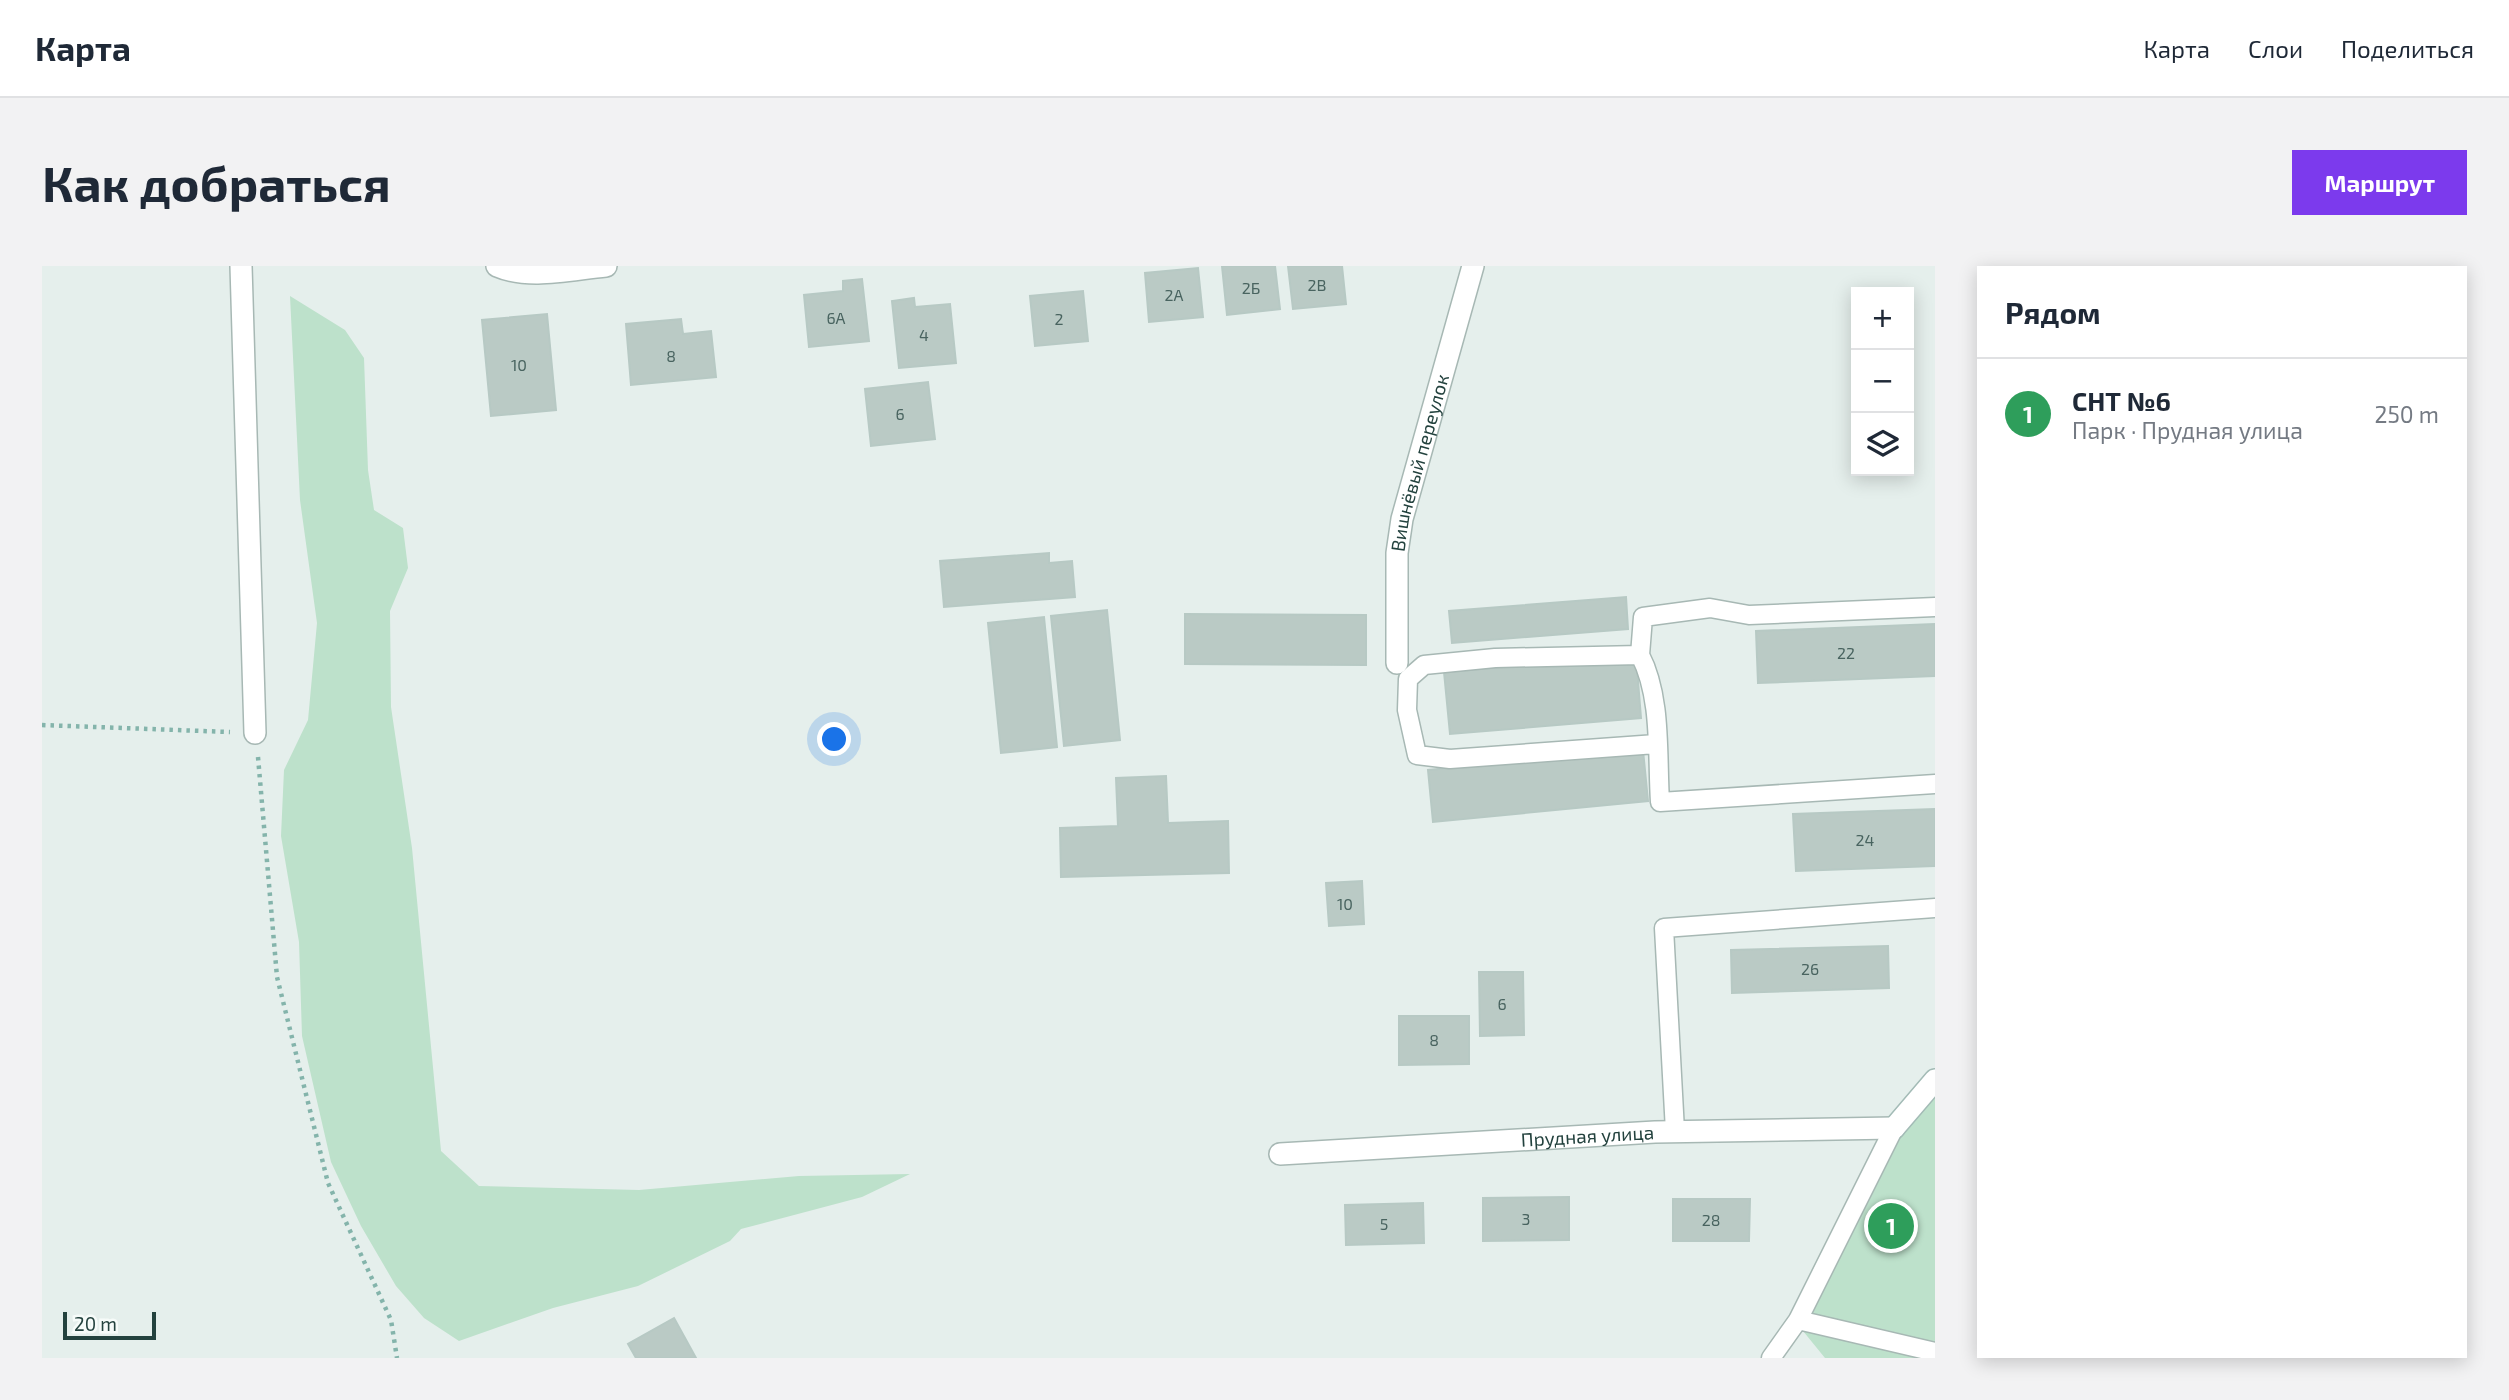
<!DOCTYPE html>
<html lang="ru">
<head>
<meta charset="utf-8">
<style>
  body { margin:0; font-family:"Exo 2",sans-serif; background:#f2f2f3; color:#1f2937 }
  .controls { position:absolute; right:21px; top:21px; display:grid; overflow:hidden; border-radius:0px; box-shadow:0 4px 18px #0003 }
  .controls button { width:63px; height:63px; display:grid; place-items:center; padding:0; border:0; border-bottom:2px solid #e0e1e3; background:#fff; color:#1f2937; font:35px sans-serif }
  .scale { position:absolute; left:21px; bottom:18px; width:93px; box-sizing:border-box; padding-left:7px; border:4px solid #23423e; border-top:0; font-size:19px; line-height:24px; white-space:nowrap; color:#23423e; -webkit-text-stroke:5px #f6fbf9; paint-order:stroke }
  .you { position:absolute; left:793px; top:474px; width:24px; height:24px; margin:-18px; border:5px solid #fff; border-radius:50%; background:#1a73e8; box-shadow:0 0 0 10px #1a73e833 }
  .badge { display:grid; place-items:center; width:46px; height:46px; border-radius:50%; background:#7c3aed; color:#fff; font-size:23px; font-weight:700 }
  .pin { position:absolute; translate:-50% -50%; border:4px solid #fff; box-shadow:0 2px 7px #0006 }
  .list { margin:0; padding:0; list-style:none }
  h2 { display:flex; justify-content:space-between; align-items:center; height:91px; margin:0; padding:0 28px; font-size:30px }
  h2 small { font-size:23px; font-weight:400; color:#747a83 }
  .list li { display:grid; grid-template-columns:46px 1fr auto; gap:21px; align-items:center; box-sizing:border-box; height:112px; padding:0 28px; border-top:2px solid #e0e1e3 }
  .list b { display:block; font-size:26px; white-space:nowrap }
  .list p { margin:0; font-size:23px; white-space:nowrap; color:#747a83 }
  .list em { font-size:23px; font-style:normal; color:#747a83 }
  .icon { flex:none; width:38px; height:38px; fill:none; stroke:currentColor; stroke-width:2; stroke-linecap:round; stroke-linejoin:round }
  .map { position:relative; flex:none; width:1893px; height:1092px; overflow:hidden; border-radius:0px }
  header { display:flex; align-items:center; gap:42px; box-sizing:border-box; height:98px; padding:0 35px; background:#fff; border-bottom:2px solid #e0e1e3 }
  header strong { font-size:33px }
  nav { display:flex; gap:38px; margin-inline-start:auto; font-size:24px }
  .intro { display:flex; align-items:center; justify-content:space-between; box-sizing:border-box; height:168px; padding:0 42px }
  h1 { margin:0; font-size:49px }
  .button { padding:18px 32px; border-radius:0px; background:#7c3aed; color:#fff; font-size:24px; font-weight:700 }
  main { display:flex; gap:42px; padding:0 42px }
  aside { flex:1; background:#fff; border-radius:0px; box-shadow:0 4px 18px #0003 }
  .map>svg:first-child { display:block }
  .green { fill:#bde1cb }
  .building { fill:#bacac5; stroke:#b7c9c4; stroke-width:2 }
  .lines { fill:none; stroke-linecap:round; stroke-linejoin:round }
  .lane-casing { stroke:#a7b8b4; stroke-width:21 }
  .street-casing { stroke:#a7b8b4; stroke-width:24 }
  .secondary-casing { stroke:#a3bbb6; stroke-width:24 }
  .path { stroke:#84b4ab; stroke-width:4.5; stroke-dasharray:3.5 5; stroke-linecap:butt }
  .lane { stroke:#fff; stroke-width:18 }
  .street { stroke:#fff; stroke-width:21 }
  .secondary { stroke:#fff; stroke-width:21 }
  .labels { text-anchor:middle; stroke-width:5; stroke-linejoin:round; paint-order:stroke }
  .number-label { font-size:16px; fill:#496460 }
  .street-label { font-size:19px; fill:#23423e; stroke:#f6fbf9 }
</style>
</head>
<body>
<header>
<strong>Карта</strong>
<nav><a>Карта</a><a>Слои</a><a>Поделиться</a></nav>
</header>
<div class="intro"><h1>Как добраться</h1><a class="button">Маршрут</a></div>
<main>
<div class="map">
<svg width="1893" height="1092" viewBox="0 0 1893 1092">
  <rect width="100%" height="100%" fill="#e5efec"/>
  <path class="green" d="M248,30L303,64L322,92L326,204L332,244L361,262L366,302L348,345L349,441L370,582L399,885L437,920L597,924L757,910L868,908L820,931L699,963L688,975L596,1020L511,1042L417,1075L382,1052L354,1020L319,960L289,896L260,770L257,676L239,570L242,504L266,454L275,357L258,234Z
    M1893,804V1092H1783L1761,1065L1848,855Z"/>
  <path class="building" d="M1180,0H1233L1238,43L1185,49Z
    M1246,0H1300L1304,38L1251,43Z
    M1156,2L1161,51L1107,56L1103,7Z
    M820,13L827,75L767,81L762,29L801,25V15Z
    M1041,25L1046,75L993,80L988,30Z
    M872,32L873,41L908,38L914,97L857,102L850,35Z
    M505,48L514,144L449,150L440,54Z
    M639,53L641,68L669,65L674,111L589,119L584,58Z
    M886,116L893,173L829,180L823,123Z
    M1007,287V297L1030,295L1033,331L902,341L898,295Z
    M1584,331L1586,363L1410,377L1407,345Z
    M1065,344L1078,474L1022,480L1009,350Z
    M1143,348L1324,349V399L1143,398Z
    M1002,351L1015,481L959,487L946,357Z
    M1893,358V410L1716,417L1714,365Z
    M1594,390L1599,452L1408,468L1402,406Z
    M1601,484L1606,535L1391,556L1386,504Z
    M1124,510L1126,557L1186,555L1187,607L1019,611L1018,562L1076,560L1074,512Z
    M1893,543V600L1754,605L1751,548Z
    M1320,615L1322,658L1287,660L1284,617Z
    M1846,680L1847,722L1690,727L1689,684Z
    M1437,706H1481L1482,769L1438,770Z
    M1357,750H1427V798L1357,799Z
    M1527,931V974L1441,975V932Z
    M1631,933H1708L1707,975H1631Z
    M1381,937L1382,977L1304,979L1303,939Z
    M632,1052L654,1092H594L586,1078Z"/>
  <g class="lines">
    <defs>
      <path id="lane" d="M1598,389L1601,351L1668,342L1707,349L1893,341
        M1614,478L1408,493L1375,489L1365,444L1366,413L1382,399L1453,392L1598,389C1620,431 1615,489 1618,536L1893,518
        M1633,865L1622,662L1893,642
        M1756,1054L1893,1086
        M1729,1092L1756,1054L1852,862"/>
      <g id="street">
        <path d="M199,0L213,467"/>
        <path d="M455,0C487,14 530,3 564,0"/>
        <path id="s1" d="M1355,397V287L1360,253L1431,0"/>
        <path id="s2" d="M1238,888L1613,866L1852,862"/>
      </g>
      <path id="secondary" d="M1852,862L1893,814"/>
    </defs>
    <use href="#lane" class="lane-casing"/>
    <use href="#street" class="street-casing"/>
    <use href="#secondary" class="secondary-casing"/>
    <path class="path" d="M0,459L188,466
      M216,491L235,711L286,917L349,1054L355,1092"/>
    <use href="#lane" class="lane"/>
    <use href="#street" class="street"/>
    <use href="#secondary" class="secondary"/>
  </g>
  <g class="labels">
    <g class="number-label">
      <text x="1275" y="25">2В</text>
      <text x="1209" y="28">2Б</text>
      <text x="1132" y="35">2А</text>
      <text x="794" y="58">6А</text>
      <text x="1017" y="59">2</text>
      <text x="882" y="75">4</text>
      <text x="629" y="96">8</text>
      <text x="477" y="105">10</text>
      <text x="858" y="154">6</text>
      <text x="1804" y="393">22</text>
      <text x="1823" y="580">24</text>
      <text x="1303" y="644">10</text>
      <text x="1768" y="709">26</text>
      <text x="1460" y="744">6</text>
      <text x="1392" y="780">8</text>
      <text x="1484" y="959">3</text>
      <text x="1669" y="960">28</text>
      <text x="1342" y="964">5</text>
    </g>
    <g class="street-label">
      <text dy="7" stroke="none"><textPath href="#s1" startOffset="203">Вишнёвый переулок</textPath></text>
      <text dy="7" stroke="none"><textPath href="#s2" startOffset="308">Прудная улица</textPath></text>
    </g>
  </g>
</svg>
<div class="controls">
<button>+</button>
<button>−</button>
<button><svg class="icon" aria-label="layers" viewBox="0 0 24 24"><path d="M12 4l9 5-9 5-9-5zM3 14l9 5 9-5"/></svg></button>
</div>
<div class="scale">20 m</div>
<div class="you"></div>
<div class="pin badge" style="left:1849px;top:960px;background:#2e9e5b">1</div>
</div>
<aside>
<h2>Рядом<small></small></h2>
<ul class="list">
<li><span class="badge" style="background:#2e9e5b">1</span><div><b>СНТ №6</b><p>Парк · Прудная улица</p></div><em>250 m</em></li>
</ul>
</aside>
</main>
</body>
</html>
